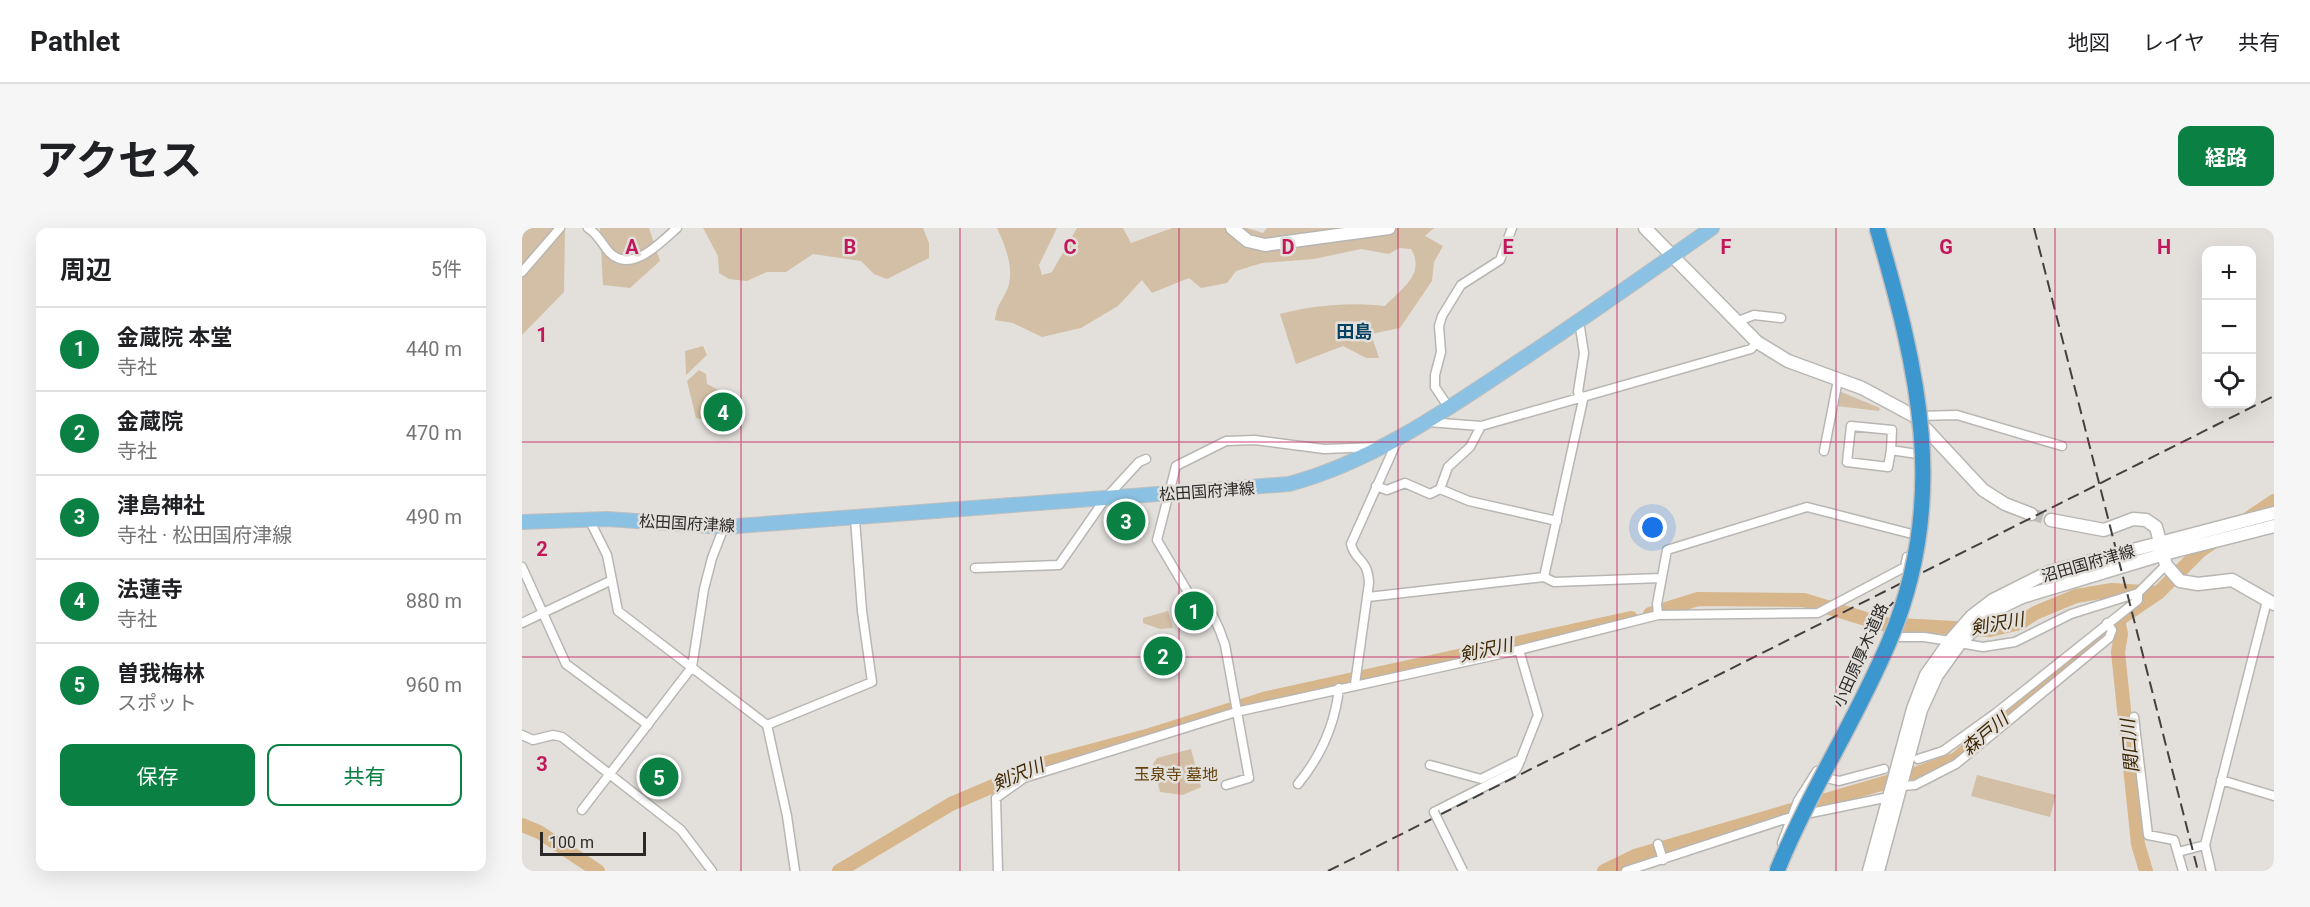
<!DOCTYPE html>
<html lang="ja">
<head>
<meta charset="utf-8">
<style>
  body { margin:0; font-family:Roboto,"Noto Sans JP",sans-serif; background:#f6f6f6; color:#202124 }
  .controls { position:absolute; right:18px; top:18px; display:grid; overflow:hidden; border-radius:12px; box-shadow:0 6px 24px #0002 }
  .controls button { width:54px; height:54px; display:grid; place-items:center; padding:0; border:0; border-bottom:2px solid #e0e0e0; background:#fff; color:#202124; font:30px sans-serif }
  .scale { position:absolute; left:18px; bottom:15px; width:106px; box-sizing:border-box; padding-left:6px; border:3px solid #2b2a29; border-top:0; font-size:16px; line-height:21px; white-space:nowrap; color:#2b2a29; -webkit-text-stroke:4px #e3e0dc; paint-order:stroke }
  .you { position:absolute; left:1131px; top:300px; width:21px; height:21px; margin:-15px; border:4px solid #fff; border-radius:50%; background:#1a73e8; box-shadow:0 0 0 9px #1a73e833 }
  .badge { display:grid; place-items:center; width:39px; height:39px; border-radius:50%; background:#0b8043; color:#fff; font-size:20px; font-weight:700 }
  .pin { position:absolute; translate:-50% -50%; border:3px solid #fff; box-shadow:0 2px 6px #0006 }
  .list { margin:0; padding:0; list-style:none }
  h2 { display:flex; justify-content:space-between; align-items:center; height:78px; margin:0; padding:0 24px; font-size:26px }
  h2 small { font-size:20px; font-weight:400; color:#757577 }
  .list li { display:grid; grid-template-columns:39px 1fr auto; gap:18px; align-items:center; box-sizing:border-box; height:84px; padding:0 24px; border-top:2px solid #e0e0e0 }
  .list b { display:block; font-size:22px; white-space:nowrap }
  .list p { margin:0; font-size:20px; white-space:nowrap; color:#757577 }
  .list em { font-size:20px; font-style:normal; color:#757577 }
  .actions { display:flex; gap:12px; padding:18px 24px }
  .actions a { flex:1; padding:14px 0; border:2px solid #0b8043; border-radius:12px; text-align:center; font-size:21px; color:#0b8043 }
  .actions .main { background:#0b8043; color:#fff }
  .icon { flex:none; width:33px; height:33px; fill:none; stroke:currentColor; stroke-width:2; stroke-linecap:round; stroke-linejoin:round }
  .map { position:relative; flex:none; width:1752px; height:643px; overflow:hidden; border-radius:12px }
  header { display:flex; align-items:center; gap:36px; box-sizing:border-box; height:84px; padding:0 30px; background:#fff; border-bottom:2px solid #e0e0e0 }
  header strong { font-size:28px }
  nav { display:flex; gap:33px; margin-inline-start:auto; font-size:21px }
  .intro { display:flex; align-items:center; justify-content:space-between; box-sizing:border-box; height:144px; padding:0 36px }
  h1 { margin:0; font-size:42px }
  .button { padding:15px 27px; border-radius:12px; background:#0b8043; color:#fff; font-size:21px; font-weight:700 }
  main { display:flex; gap:36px; padding:0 36px }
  aside { flex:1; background:#fff; border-radius:12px; box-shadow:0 6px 24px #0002 }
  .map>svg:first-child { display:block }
  .green { fill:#d3bfa5 }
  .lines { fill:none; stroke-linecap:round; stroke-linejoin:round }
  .river { stroke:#d8b68b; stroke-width:14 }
  .secondary-tunnel { stroke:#bebcb8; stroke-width:12; stroke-dasharray:12 6; stroke-linecap:butt }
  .street-casing { stroke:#b8b6b2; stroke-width:11 }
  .secondary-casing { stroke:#b8b6b2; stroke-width:15 }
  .primary-casing { stroke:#bfbfbf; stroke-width:16 }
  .street { stroke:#fff; stroke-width:8 }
  .secondary { stroke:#fff; stroke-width:12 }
  .primary { stroke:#8bc1e2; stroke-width:14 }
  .rail { stroke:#424140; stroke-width:2; stroke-dasharray:12 6; stroke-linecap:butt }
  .street-bridge-casing { stroke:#b8b6b2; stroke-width:11; stroke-linecap:butt }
  .highway-bridge-casing { stroke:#bfbfbf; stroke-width:18; stroke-linecap:butt }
  .street-bridge { stroke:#fff; stroke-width:8 }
  .highway-bridge { stroke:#3d97cf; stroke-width:15 }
  .grid { fill:none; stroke:#c2185b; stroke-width:1.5; stroke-opacity:0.55 }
  .labels { text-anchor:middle; stroke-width:5; stroke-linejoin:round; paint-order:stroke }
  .street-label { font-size:16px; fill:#2b2a29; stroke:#e3e0dc }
  .park-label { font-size:16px; fill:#62410b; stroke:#e3e0dc }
  .neighbourhood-label { font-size:18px; font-weight:bold; fill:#044162; stroke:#e3e0dc }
  .water-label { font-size:18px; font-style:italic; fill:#3e2703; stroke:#e3e0dc }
  .grid-label { font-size:20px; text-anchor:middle; font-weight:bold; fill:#c2185b; stroke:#e3e0dc; stroke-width:5; stroke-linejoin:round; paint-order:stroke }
</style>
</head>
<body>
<header>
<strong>Pathlet</strong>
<nav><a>地図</a><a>レイヤ</a><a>共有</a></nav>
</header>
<div class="intro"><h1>アクセス</h1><a class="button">経路</a></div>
<main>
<aside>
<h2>周辺<small>5件</small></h2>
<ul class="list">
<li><span class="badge">1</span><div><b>金蔵院 本堂</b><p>寺社</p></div><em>440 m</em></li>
<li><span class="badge">2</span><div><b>金蔵院</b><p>寺社</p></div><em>470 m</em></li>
<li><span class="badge">3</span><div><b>津島神社</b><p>寺社 · 松田国府津線</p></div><em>490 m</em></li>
<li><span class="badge">4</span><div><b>法蓮寺</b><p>寺社</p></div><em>880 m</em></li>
<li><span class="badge">5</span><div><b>曽我梅林</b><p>スポット</p></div><em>960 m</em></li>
</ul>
<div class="actions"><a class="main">保存</a><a>共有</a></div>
</aside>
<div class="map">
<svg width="1752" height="643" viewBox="0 0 1752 643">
  <rect width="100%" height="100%" fill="#e3e0dc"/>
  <path class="green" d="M0,0H43L42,64L0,107Z
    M78,0H127L138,33L108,60L81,57Z
    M181,0H401L407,15V30L365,51L352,46L339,33L291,26L264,44H245L225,53L207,51L197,45L196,28Z
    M475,0H535L517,37L520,47L530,44L555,0H601L609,15L650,0H725L741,5L745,0H912L903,8L921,18L912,34L910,53L878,100L849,106L857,130H844L821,118L774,136L758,86C792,77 827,74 863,78C879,61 904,46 889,21L877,20L867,26L839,21L792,31L740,35L714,43L705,55L679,60L667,50L630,65L620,52L596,78L559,100L520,109L491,95L473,92C475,74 484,69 487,56C491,37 483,17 475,0Z
    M181,118L185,127L164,147L163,123Z
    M177,142L184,146L185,156L204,166L201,174L191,175L188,193L174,190L165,153Z
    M1317,163L1358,180L1357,183L1314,178Z
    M646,383L651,400L638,401L621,395V390Z
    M669,521L679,559L661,567L638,564L631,536L635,530Z
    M1455,547L1534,567L1528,589L1449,568Z"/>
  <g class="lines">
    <path class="river" d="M1128,386L1176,371L1282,372L1360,396L1468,402L1498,395L1513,385L1554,368L1590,362L1636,365
      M1596,392L1599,406L1596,424L1616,616L1624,643
      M0,597L17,604L76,643
      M317,643L429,576L527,534L628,507L745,470L1109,390
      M1082,643L1113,628L1393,546L1434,531L1596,392L1636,365L1678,323L1752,273"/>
    <path class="secondary-tunnel" d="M1509,286L1529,292"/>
    <defs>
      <path id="street" d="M66,0C76,6 80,16 87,24C109,47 139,14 155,0
        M0,44L38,0
        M1214,94L1232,87L1259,90
        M927,180L913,159V147L919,124L917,98L920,88L939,57L978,32L990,0
        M1395,188L1435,187L1540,218
        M906,194L959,198L1229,121L1235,114
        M1369,222L1370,202L1329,198L1325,234L1366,239L1369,222L1395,226
        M1302,223L1316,152
        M854,258L865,262L883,255L908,266L918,261L947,273L1035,293
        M918,261L926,239L948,219L959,198
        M67,291L85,327L96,383L245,497
        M0,339L44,436L126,497
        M453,340L537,337L583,271L617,234L624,231
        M1022,349L1061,172L1056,164L1062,125L1057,93
        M846,369L1022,349L1032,354L1139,350
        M1136,387L1135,376L1145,322L1285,279L1390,306
        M0,395L90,352
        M1366,409H1402L1428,413
        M1438,415L1461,419L1493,414L1549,386L1616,365L1644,337
        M833,456L847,355C846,330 833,334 829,316L876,211
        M1612,489L1626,607L1652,612L1661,643
        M245,497L350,454L340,383L333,291
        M245,497L265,588L273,643
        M0,507L11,512L31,507L40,509L159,602L190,643
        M1396,531L1421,523L1474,485L1616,372V365
        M908,537L959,551L999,531
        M1296,548L1317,553L1362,541
        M1699,552L1752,568
        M776,556C799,528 813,497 817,460
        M704,557L727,550L703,417L698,403L687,379L667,366L635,312L654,238L704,213L733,212L802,221L855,219
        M1379,558L1393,557L1434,536L1587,410L1590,402L1585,395
        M60,582L170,439L182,361L190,330L202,299
        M912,584L993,543L996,538L1016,487L997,422
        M1260,615L1276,573L1295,543
        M1136,616L1141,632
        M1656,624L1683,617
        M476,643L474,570L502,550L714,484L997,422L1136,387L1296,385L1383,339L1385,329
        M1104,643L1269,589L1367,569
        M1689,643L1683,617L1745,373"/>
      <path id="secondary" d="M710,0L726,13L743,17L867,0
        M1123,0L1235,114L1266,133L1340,160L1392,188L1461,262L1483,276L1509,286
        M1529,292L1582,302L1611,291L1624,292L1634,299L1644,337L1658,353L1676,356L1710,352L1752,376
        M1347,643L1391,481L1404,447L1428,413L1450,388L1471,372L1527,344L1752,285
        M1356,643L1399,482L1415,447L1438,415L1471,383L1500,369L1642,326L1752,298"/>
      <path id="primary" d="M0,294L85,291L202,299L767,256C846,235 917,187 984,142C1054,96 1122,48 1190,0"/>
    </defs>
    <use href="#street" class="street-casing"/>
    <use href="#secondary" class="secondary-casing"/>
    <use href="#primary" class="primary-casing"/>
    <use href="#street" class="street"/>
    <use href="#secondary" class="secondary"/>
    <use href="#primary" class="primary"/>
    <path class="rail" d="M1512,0L1676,643
      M1351,396L1380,365L1396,353
      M806,643L1752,168"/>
    <defs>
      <path id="street-bridge" d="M912,584L941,643"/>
      <path id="highway-bridge" d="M1255,643C1287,564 1334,492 1367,414C1428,271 1396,142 1355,0"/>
    </defs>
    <use href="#street-bridge" class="street-bridge-casing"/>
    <use href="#highway-bridge" class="highway-bridge-casing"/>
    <use href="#street-bridge" class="street-bridge"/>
    <use href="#highway-bridge" class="highway-bridge"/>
  </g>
  <path class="grid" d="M219,0V643M438,0V643M657,0V643M876,0V643M1095,0V643M1314,0V643M1533,0V643M0,214H1752M0,429H1752"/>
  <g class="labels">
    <g class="street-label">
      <text transform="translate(685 263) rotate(-4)" y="6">松田国府津線</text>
      <text transform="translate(165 295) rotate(3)" y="6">松田国府津線</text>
      <text transform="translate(1566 335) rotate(-16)" y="6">沼田国府津線</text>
      <text transform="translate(1338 427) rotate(-66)" y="6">小田原厚木道路</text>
    </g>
    <g class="park-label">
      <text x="654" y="552">玉泉寺 墓地</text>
    </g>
    <g class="neighbourhood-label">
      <text x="832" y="110">田島</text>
    </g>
    <g class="water-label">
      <text transform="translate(1475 396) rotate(-10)" y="6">剣沢川</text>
      <text transform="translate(964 422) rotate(-12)" y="6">剣沢川</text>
      <text transform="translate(1463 506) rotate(-40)" y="6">森戸川</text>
      <text transform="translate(1608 518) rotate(-95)" y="6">関口川</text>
      <text transform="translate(496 547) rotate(-23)" y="6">剣沢川</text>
    </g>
  </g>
  <g class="grid-label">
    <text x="110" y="26">A</text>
    <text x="328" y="26">B</text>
    <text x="548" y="26">C</text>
    <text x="766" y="26">D</text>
    <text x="986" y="26">E</text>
    <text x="1204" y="26">F</text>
    <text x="1424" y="26">G</text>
    <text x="1642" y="26">H</text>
    <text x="20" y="114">1</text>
    <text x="20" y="328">2</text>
    <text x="20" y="543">3</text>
  </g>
</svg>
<div class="controls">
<button>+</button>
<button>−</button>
<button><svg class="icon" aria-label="locate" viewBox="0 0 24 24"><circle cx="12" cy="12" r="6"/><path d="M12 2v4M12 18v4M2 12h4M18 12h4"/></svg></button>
</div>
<div class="scale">100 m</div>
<div class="you"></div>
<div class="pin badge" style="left:672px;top:383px">1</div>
<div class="pin badge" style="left:641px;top:428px">2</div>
<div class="pin badge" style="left:604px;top:293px">3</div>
<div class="pin badge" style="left:201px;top:184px">4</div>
<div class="pin badge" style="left:137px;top:549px">5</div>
</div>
</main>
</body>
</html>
